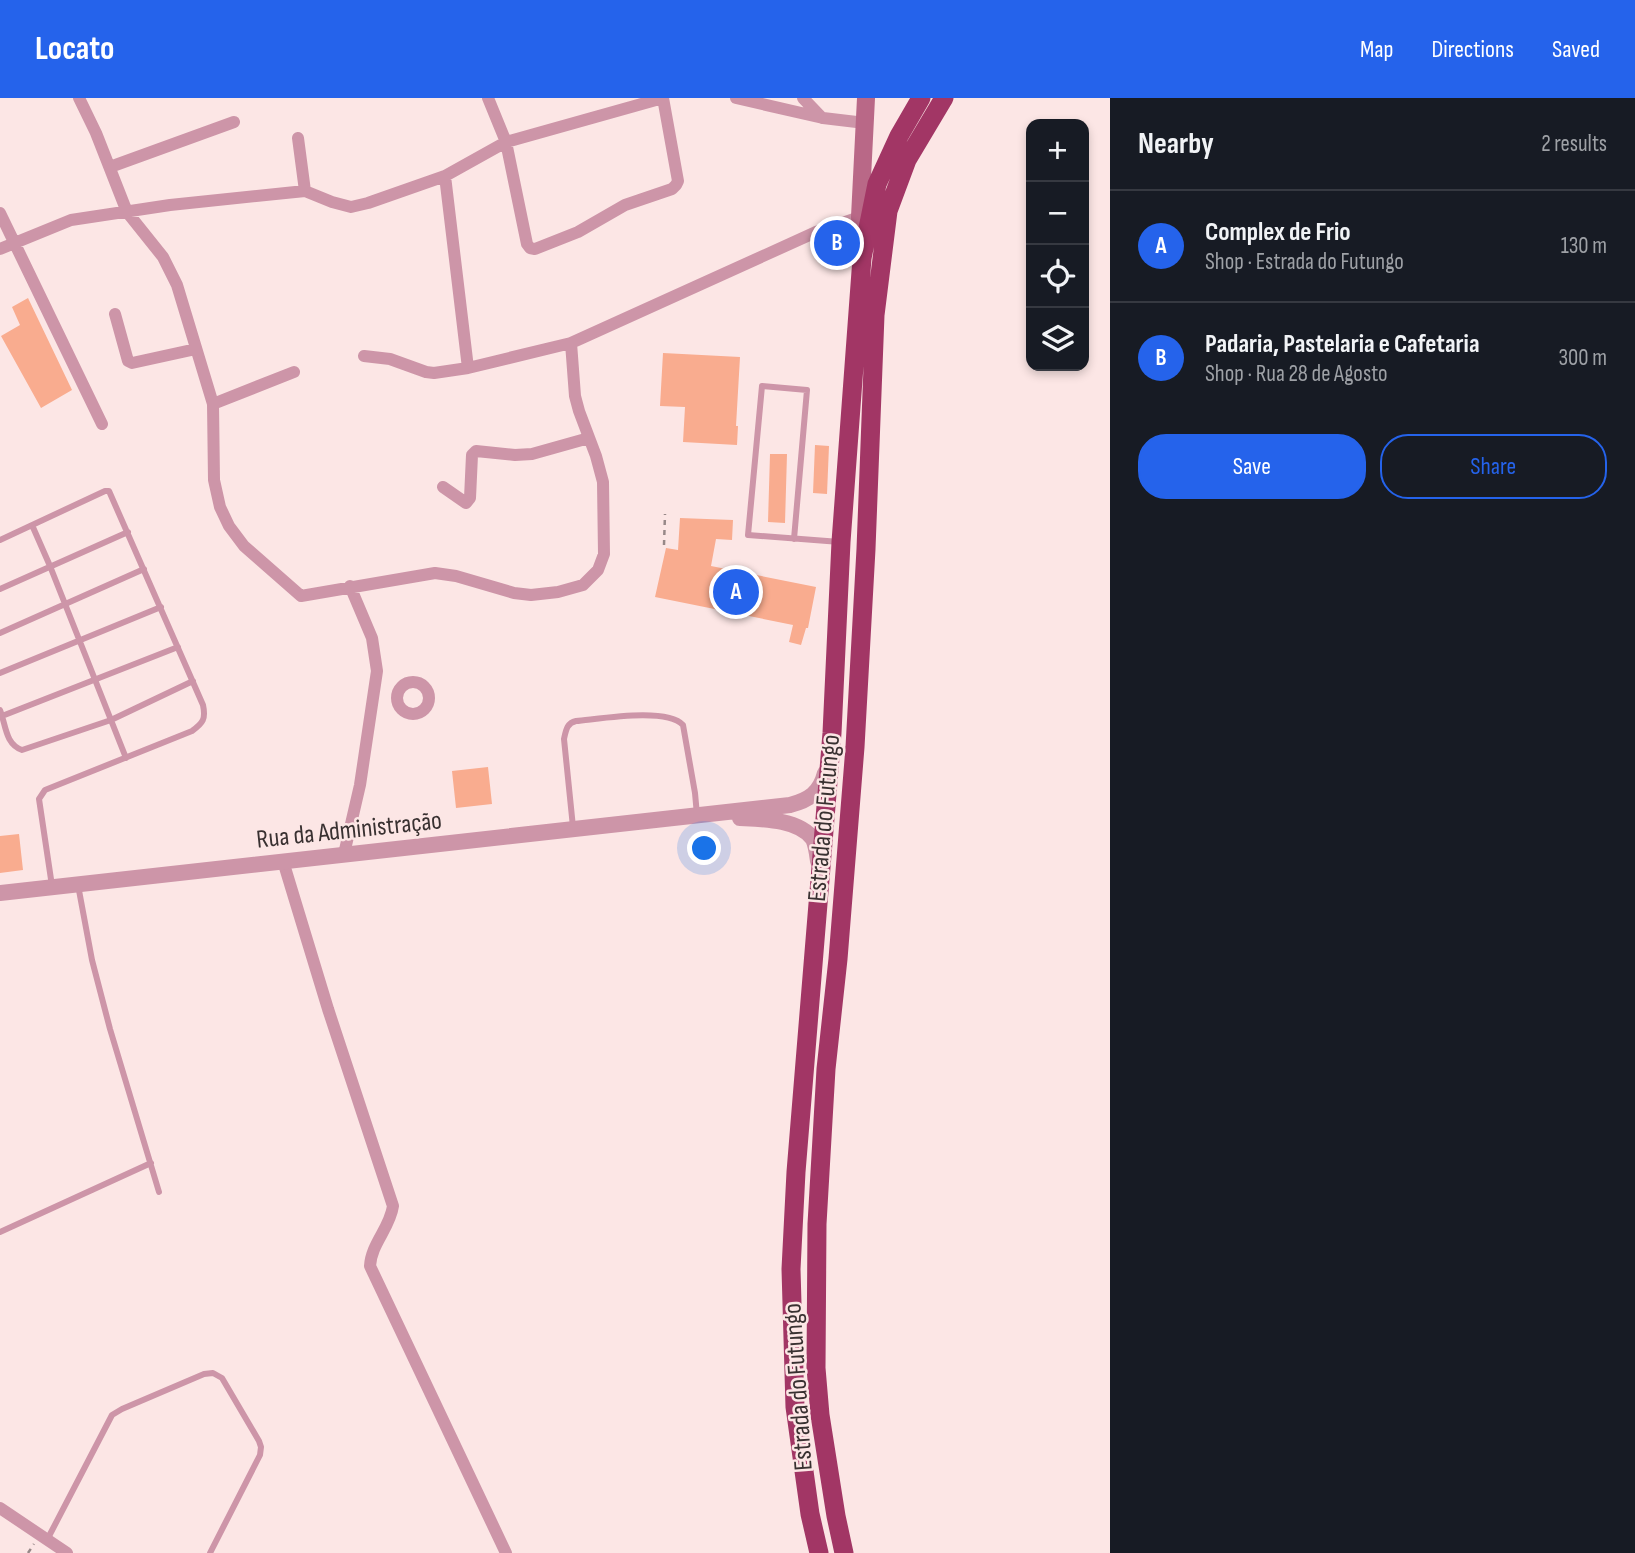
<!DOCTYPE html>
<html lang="en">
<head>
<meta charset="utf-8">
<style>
  body { margin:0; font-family:"Sofia Sans Condensed",sans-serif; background:#20242c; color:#f1f3f6 }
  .controls { position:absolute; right:21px; top:21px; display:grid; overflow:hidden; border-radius:14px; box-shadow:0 4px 10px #0003 }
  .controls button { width:63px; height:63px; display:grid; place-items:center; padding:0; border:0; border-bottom:2px solid #363941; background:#171b24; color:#f1f3f6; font:35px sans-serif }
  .you { position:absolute; left:705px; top:751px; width:24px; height:24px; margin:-18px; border:5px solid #fff; border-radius:50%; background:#1a73e8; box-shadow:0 0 0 10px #1a73e833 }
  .badge { display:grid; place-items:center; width:46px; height:46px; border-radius:50%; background:#2563eb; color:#fff; font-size:23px; font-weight:700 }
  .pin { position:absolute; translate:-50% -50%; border:4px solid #fff; box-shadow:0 2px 7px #0006 }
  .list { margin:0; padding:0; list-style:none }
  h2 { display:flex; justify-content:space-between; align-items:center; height:91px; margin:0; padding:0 28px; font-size:30px }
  h2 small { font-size:23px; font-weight:400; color:#9ea1a6 }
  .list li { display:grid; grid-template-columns:46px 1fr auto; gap:21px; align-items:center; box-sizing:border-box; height:112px; padding:0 28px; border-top:2px solid #363941 }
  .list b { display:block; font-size:26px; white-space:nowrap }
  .list p { margin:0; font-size:23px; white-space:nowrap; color:#9ea1a6 }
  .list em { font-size:23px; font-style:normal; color:#9ea1a6 }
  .actions { display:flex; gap:14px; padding:21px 28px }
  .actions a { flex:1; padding:16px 0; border:2px solid #2563eb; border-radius:28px; text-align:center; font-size:24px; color:#2563eb }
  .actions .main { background:#2563eb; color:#fff }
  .icon { flex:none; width:38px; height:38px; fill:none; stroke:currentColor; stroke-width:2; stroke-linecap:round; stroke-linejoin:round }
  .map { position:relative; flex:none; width:1110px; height:1455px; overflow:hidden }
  header { display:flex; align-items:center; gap:42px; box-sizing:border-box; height:98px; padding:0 35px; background:#2563eb; color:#fff }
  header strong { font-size:33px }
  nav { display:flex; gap:38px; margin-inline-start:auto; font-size:24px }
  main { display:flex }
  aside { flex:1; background:#171b24 }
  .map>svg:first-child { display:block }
  .building { fill:#f9ac8f }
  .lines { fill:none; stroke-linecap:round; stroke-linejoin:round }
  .path { stroke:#978888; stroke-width:2.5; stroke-dasharray:5 5; stroke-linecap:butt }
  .service { stroke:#cd95a8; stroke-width:6 }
  .minor { stroke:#cd95a8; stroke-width:12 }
  .tertiary { stroke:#cd95a8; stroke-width:16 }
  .secondary { stroke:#b96887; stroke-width:18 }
  .trunk { stroke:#a23665; stroke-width:19 }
  .labels { text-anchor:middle; stroke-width:5; stroke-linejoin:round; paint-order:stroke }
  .street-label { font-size:26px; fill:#393131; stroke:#fce6e5 }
</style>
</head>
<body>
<header>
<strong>Locato</strong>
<nav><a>Map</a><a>Directions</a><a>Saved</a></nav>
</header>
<main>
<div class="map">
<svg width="1110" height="1455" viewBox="0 0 1110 1455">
  <rect width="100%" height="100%" fill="#fce6e5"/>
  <path class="building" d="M28,200L72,292L41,310L1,238L20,227L12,209Z
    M663,255L740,259L736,328H738L737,347L683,344L685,309L660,308Z
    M815,347L829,348L827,396L813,395Z
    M770,356H787L785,425L768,424Z
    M680,420L733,422L732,442L716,441L711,468L816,489L808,530H806L801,547L789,544L793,527L655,499L666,450L678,452Z
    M488,669L492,706L456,710L452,673Z
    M19,736L23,772L0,775V738Z"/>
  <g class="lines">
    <path class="path" d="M664,447L665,416
      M28,1455L34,1446"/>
    <path class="service" d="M32,427L50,468L126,660
      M794,441L807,292L762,288L748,437L840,444
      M0,442L105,393H109L203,607C206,621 203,625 192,633L45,692L39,701L52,788
      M0,491L128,434
      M0,535L144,471
      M0,575L161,509
      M0,612C6,627 5,646 22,652L111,622L193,583
      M2,618L178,549
      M573,729L564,641C566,632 567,625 576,623C599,621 667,609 683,627L695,695L697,717
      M78,787L92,862L110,931L159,1094
      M0,1134L151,1065
      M47,1442L112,1317L122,1311L204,1276L213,1275L222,1280L259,1343L261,1349L260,1357L210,1455"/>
    <path class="minor" d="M79,0L96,35L127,114L163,159L177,187L213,306L214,382L220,409L229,428L244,448L301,498L435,475L456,478L514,495L531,497L558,494L583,487L598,472L604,456L603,384L596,358L579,313L575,298L571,245
      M736,0L823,20L865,25
      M803,0L822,20
      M298,40L305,93
      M110,69L234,24
      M445,78L468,270
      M0,115L102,326
      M0,151L71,122L170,107L305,93L332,104L351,109L368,105L445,78L506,44L663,0L678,83L676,87L672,91L625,107L578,134L535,151L530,150L527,146L506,44L488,0
      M115,216L128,263L132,265L196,251
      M364,258L390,261L426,274L434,275L468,270L571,245L816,134L860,119
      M213,306L294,274
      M443,389L466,405L470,400L472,357L476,353L515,357L532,356L589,340
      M397 600a16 16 0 1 1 32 0a16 16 0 1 1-32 0Z
      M344,756L360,687L377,573L372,540L350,488
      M283,763L328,911L393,1108C390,1130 371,1146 370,1168L506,1455
      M0,1410L67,1455"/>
    <path class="tertiary" d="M740,720C761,721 799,721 813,741C816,747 817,756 818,763
      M0,795L790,707C809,702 820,695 825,675"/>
    <path class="secondary" d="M861,143L860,119L866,0"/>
    <path class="trunk" d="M819,1455L810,1416L795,1309L791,1171L796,1074L832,635L841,444L862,160L877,86L899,38L921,0
      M844,1455L836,1418L820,1317L816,1270L817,1126L826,971L838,861L855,649L866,451L875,217L888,113L907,62L944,0"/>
  </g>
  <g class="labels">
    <g class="street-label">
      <text transform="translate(823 720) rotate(-85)" y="9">Estrada do Futungo</text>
      <text transform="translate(349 731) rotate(-6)" y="9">Rua da Administração</text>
      <text transform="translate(797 1289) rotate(-94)" y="9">Estrada do Futungo</text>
    </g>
  </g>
</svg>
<div class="controls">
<button>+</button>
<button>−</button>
<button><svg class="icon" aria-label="locate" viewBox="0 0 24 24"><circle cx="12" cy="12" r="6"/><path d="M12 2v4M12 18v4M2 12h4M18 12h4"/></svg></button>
<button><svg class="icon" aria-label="layers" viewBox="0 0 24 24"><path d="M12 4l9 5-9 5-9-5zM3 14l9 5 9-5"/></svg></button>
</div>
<div class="you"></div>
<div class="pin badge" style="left:736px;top:494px">A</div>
<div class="pin badge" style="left:837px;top:145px">B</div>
</div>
<aside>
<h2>Nearby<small>2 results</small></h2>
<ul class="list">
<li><span class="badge">A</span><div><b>Complex de Frio</b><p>Shop · Estrada do Futungo</p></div><em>130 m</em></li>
<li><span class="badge">B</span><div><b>Padaria, Pastelaria e Cafetaria</b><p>Shop · Rua 28 de Agosto</p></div><em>300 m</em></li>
</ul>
<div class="actions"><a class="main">Save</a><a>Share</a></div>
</aside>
</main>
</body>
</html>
